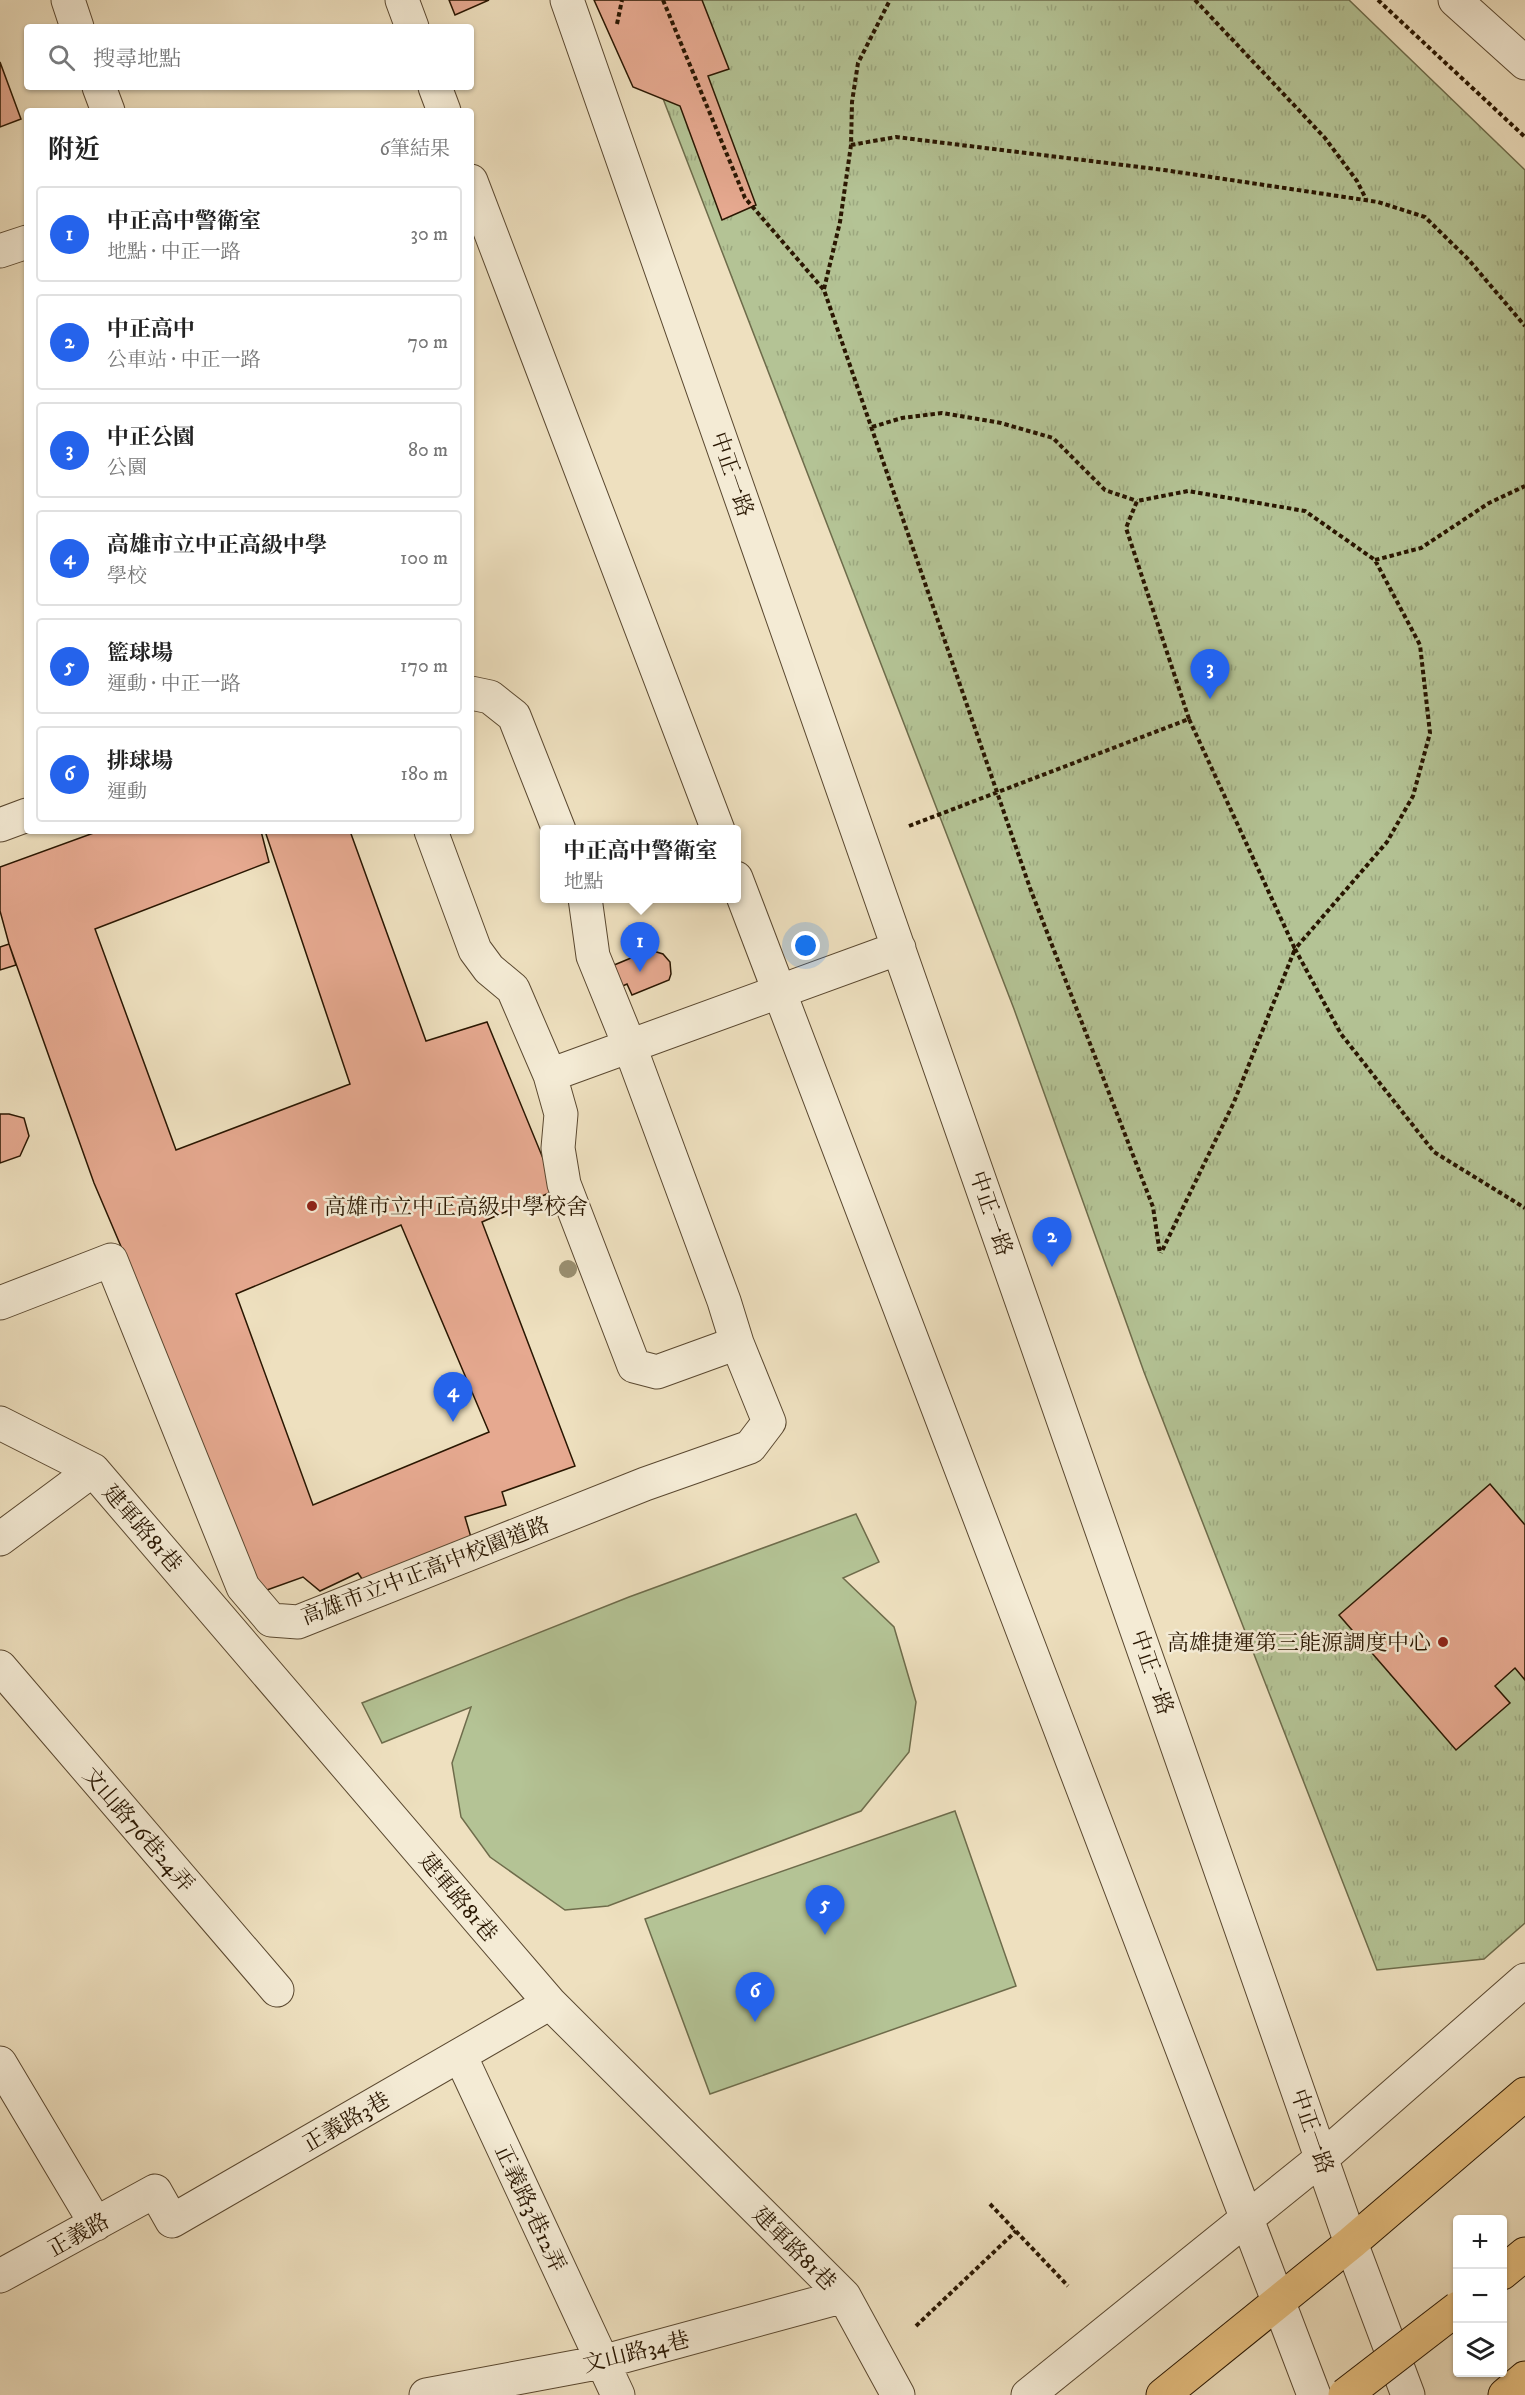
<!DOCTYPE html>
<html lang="zh-TW">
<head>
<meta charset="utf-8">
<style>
  body { margin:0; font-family:"IM FELL DW Pica","Noto Serif TC",serif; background:#f6f6f6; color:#222 }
  .controls { position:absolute; right:18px; bottom:18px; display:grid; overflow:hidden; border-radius:6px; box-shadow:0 2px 4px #0004 }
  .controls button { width:54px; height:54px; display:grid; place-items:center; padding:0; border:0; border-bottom:2px solid #e0e0e0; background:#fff; color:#222; font:30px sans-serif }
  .you { position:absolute; left:806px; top:946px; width:21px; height:21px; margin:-15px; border:4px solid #fff; border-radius:50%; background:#1a73e8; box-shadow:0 0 0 9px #1a73e833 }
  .badge { display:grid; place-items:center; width:39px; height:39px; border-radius:50%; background:#2563eb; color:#fff; font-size:20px; font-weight:700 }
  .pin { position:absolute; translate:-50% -50px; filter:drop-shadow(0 2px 3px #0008) }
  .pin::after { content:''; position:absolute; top:32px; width:21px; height:18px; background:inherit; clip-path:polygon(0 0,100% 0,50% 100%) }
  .popup { position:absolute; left:540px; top:825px; width:201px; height:78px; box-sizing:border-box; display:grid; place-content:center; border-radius:6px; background:#fff; filter:drop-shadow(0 2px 4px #0005); font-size:20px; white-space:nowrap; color:#767676 }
  .popup b { font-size:22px; color:#222 }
  .popup::after { content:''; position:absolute; left:50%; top:100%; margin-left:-12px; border:12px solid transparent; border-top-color:#fff }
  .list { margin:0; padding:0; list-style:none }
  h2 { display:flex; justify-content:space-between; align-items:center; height:78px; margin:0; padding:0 24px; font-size:26px }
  h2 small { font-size:20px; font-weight:400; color:#767676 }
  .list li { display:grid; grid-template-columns:39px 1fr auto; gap:18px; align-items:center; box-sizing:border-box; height:96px; margin:0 12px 12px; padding:0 12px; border:2px solid #e0e0e0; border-radius:6px }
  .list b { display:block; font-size:22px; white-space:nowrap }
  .list p { margin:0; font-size:20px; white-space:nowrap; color:#767676 }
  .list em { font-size:20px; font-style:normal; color:#767676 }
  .icon { flex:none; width:33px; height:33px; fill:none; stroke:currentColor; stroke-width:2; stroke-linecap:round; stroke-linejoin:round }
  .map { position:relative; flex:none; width:1525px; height:2395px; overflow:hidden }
  .search { position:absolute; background:#fff; box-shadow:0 2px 4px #0004; left:24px; top:24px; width:450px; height:66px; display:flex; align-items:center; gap:15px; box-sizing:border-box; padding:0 21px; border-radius:6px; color:#767676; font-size:22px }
  .panel { position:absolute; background:#fff; box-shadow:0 2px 4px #0004; left:24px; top:108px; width:450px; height:726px; border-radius:6px }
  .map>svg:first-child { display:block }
  .green { fill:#b4c395; stroke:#6e6c4b; stroke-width:1.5 }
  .park { fill:url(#park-tufts); stroke:#6e6c4b; stroke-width:1.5 }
  .building { fill:#e6a990; stroke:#291601; stroke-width:1.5; fill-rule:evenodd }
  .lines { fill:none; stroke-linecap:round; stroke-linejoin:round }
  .minor-casing { stroke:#5a4830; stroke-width:35 }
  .highway-casing { stroke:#291601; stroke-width:35 }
  .path { stroke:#291601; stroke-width:4; stroke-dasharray:4.5 3; stroke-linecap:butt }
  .minor { stroke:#f4ebd5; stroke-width:33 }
  .highway { stroke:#e7c080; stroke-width:33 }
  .highway-bridge-casing { stroke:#291601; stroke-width:35; stroke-linecap:butt }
  .highway-bridge { stroke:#e7c080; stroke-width:33 }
  .tree { fill:#998e6f }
  .poi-dot { fill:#8f2418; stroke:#f4ebd5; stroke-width:2 }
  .labels { text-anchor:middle; stroke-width:5; stroke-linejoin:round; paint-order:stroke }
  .street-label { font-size:22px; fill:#291601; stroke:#f4ebd5 }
  .poi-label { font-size:22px; fill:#291601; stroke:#f4ebd5; text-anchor:start }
</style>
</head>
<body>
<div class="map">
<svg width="1525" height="2395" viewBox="0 0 1525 2395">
  <defs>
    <pattern id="park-tufts" width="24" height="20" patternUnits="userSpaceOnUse" patternTransform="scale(1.5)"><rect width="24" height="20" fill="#b4c395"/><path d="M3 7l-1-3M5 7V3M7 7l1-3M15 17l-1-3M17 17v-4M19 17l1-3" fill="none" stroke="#9ba77f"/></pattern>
  </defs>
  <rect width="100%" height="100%" fill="#eee0bf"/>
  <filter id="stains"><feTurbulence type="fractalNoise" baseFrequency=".00333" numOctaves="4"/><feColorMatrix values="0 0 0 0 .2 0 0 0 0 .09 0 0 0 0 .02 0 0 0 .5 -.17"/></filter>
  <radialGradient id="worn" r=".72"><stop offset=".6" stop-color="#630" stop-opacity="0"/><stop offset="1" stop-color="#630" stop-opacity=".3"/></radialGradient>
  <path class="green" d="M856,1514L879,1562L843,1578L894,1627L916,1702L909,1752L861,1811L608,1906L565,1910L490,1857L461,1817L452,1763L471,1707L382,1743L362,1703L629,1597Z
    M955,1811L1016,1986L710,2094L645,1919Z"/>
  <path class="park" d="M625,0H1349L1525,170V1923L1484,1959L1377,1970L1144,1372L1014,1009Z"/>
  <path class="building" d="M449,0H489L455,15Z
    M594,0H702L729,69L708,76L756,205L722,220L680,106L633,87Z
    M0,62L21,119L0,127Z
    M99,831H261L269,862L95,929L176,1150L350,1084L265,831H350L426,1041L487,1022L556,1190L482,1222L575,1466L502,1492L506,1505L465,1517L473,1544L369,1589L358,1573L320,1591L303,1577L253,1595L157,1331L94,1183L9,944L0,911V867ZM401,1225L489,1432L313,1505L236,1294Z
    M9,944L16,965L0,970V947Z
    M650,950L663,954L670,962L671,974L669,980L632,995L627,984L616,989L607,968Z
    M0,1114H9L24,1118L29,1136L20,1156L0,1163Z
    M1490,1484L1525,1525V1680L1515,1668L1495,1686L1510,1703L1456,1750L1339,1615Z"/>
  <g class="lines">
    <defs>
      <path id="minor" d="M68,0L77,27
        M402,0L412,27
        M567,0L1351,2243L1408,2395
        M1455,0L1525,63
        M99,87L108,111
        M435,87L444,111
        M471,181L718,830
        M0,251L27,242
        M471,693L490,697L514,716L559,830
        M0,825L27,815
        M431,831L475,950L489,969L513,989L550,1075L561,1114L558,1148L564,1184L634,1366L657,1372L737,1343
        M736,878L1314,2395
        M550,1075L899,948
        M0,1303L111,1260L243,1587L271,1620L298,1622L645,1484L750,1447L769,1422L737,1343L724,1301L630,1047L593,956L585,898
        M0,1423L93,1470L550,2003L844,2296L898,2395
        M0,1539L93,1470
        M0,1667L277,1990
        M460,2055L618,2395
        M0,2063L96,2224
        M0,2276L155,2191L172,2221L550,2003
        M426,2395L602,2362L844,2296
        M1028,2395L1323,2157L1525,1980"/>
      <path id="highway" d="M1502,2273L1525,2254
        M1163,2395L1351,2243L1525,2094
        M1505,2395L1525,2378"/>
    </defs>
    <use href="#minor" class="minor-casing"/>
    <use href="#highway" class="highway-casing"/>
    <path class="path" d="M663,0L745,198L824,290L1030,888L1153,1207L1160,1254
      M1195,0L1325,138L1357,181L1366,199
      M1378,0L1525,137
      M617,24L622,0
      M851,145L896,137L1164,170L1378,202L1425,217L1468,259L1525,326
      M824,289L840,222L851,145L852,102L858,63L890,0
      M872,427L902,418L942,413L1001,423L1053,438L1105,490L1137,501
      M1375,560L1421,548L1489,503L1525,486
      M1189,719L1126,528L1137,501L1188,491L1305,511L1375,560L1420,645L1430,733L1413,796L1387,842L1295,949L1341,1034L1434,1152L1525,1208
      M909,826L1189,719L1295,949L1234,1102L1161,1253
      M990,2204L1068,2286
      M916,2326L1016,2231"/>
    <use href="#minor" class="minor"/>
    <use href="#highway" class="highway"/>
    <defs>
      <path id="highway-bridge" d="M1345,2395L1458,2308"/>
    </defs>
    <use href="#highway-bridge" class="highway-bridge-casing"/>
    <use href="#highway-bridge" class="highway-bridge"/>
  </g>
  <circle class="tree" cx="568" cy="1269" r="9"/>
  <g class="poi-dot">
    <circle cx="312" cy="1206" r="6"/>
    <circle cx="1443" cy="1642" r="6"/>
  </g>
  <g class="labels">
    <g class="street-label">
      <text transform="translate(733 474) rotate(71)" y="8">中正一路</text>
      <text transform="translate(992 1213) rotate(71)" y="8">中正一路</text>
      <text transform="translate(143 1528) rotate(49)" y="8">建軍路81巷</text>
      <text transform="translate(425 1570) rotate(-21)" y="8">高雄市立中正高中校園道路</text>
      <text transform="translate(1153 1672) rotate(71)" y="8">中正一路</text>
      <text transform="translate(139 1829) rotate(49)" y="8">文山路76巷24弄</text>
      <text transform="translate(459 1897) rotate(50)" y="8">建軍路81巷</text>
      <text transform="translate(346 2121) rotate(-30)" y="8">正義路3巷</text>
      <text transform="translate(1313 2131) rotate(71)" y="8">中正一路</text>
      <text transform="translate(531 2208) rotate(65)" y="8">正義路3巷12弄</text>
      <text transform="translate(78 2234) rotate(-29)" y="8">正義路</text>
      <text transform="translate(795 2248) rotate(45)" y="8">建軍路81巷</text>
      <text transform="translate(636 2351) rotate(-14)" y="8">文山路34巷</text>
    </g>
    <g class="poi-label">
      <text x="324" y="1214">高雄市立中正高級中學校舍</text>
      <text x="1431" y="1650" text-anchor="end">高雄捷運第三能源調度中心</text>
    </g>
  </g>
  <rect width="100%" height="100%" filter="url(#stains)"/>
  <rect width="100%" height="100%" fill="url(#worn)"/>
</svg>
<div class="controls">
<button>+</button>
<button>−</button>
<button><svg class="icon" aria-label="layers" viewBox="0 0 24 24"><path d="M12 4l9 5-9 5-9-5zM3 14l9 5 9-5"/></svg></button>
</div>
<div class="you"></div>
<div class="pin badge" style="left:640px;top:972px">1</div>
<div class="popup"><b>中正高中警衛室</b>地點</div>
<div class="pin badge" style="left:1052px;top:1267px">2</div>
<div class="pin badge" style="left:1210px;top:699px">3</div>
<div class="pin badge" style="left:453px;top:1422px">4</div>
<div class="pin badge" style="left:825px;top:1935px">5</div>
<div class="pin badge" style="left:755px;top:2022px">6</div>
<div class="search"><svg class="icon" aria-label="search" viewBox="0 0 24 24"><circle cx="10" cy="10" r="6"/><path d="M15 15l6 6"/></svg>搜尋地點</div>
<section class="panel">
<h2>附近<small>6筆結果</small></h2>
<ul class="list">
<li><span class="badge">1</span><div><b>中正高中警衛室</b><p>地點 · 中正一路</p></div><em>30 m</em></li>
<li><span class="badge">2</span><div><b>中正高中</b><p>公車站 · 中正一路</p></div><em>70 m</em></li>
<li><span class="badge">3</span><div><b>中正公園</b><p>公園</p></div><em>80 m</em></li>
<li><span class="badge">4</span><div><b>高雄市立中正高級中學</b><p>學校</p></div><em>100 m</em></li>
<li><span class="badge">5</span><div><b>籃球場</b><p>運動 · 中正一路</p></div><em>170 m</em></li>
<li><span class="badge">6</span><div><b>排球場</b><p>運動</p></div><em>180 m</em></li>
</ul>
</section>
</div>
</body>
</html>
